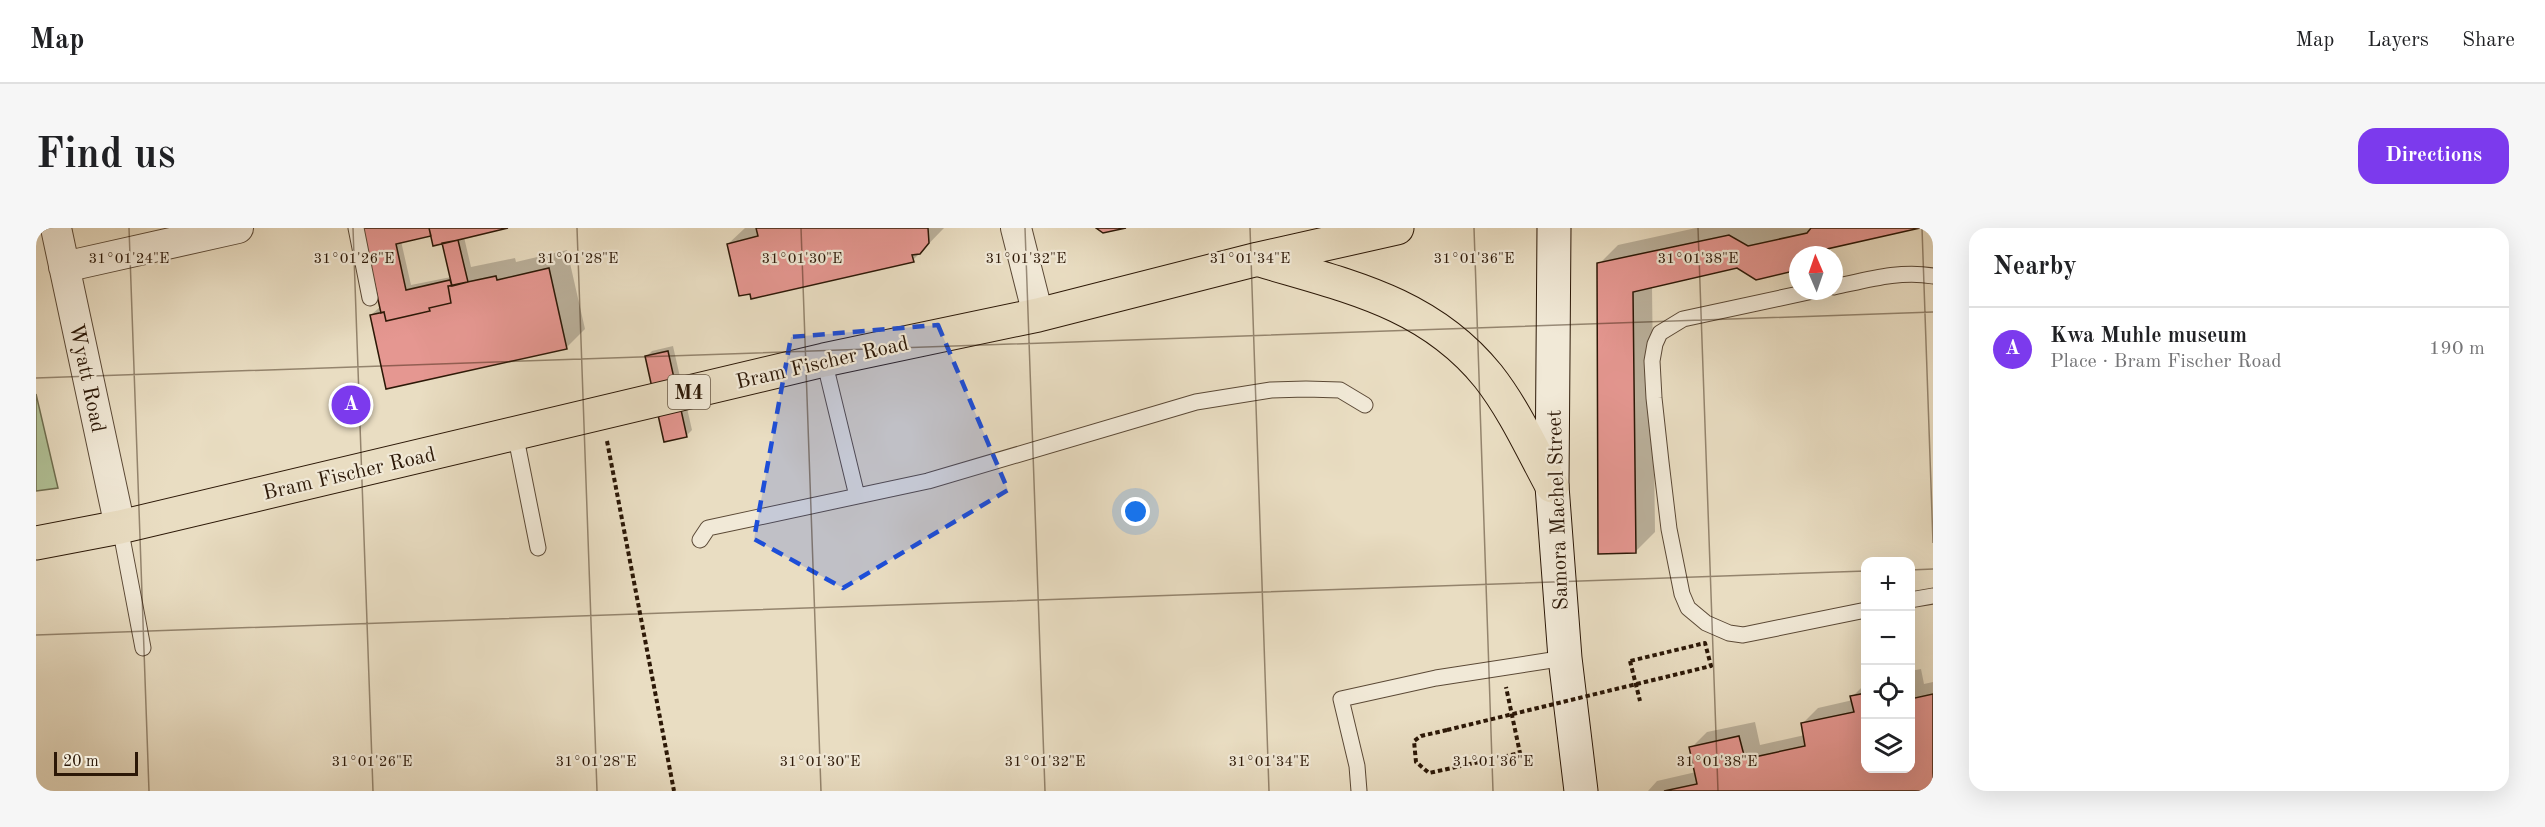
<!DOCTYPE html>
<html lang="en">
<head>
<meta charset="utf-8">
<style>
  body { margin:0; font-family:"Old Standard TT",serif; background:#f6f6f6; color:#202124 }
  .controls { position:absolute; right:18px; bottom:18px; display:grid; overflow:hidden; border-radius:12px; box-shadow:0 6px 24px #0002 }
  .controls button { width:54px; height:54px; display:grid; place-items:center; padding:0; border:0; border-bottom:2px solid #e0e0e0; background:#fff; color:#202124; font:30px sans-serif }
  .compass { position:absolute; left:1753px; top:18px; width:54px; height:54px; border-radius:50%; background:#fff; box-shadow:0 6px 24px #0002; rotate:358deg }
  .scale { position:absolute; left:18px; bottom:15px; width:84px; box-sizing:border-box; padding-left:6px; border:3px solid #2c1807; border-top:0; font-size:16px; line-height:21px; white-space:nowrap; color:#2c1807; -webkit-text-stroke:4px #f1e9d7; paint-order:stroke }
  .you { position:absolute; left:1100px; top:284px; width:21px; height:21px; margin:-15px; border:4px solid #fff; border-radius:50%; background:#1a73e8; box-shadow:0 0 0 9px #1a73e833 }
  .badge { display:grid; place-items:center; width:39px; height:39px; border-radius:50%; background:#7c3aed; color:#fff; font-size:20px; font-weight:700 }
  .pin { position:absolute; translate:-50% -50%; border:3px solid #fff; box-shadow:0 2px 6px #0006 }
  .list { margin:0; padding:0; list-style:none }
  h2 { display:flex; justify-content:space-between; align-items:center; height:78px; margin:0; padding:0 24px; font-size:26px }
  h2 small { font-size:20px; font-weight:400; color:#757577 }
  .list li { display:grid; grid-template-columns:39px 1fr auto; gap:18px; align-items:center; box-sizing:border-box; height:84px; padding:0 24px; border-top:2px solid #e0e0e0 }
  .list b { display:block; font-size:22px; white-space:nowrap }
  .list p { margin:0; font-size:20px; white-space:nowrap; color:#757577 }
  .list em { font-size:20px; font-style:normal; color:#757577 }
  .icon { flex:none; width:33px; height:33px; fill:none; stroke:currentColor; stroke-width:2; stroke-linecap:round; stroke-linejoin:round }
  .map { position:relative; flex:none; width:1897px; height:563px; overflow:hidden; border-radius:18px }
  header { display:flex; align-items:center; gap:36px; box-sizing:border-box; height:84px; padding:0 30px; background:#fff; border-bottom:2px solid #e0e0e0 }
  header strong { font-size:28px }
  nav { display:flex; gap:33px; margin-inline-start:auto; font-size:21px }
  .intro { display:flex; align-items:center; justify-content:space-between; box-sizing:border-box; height:144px; padding:0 36px }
  h1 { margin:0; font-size:42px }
  .button { padding:15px 27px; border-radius:18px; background:#7c3aed; color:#fff; font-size:21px; font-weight:700 }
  main { display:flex; gap:36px; padding:0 36px }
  aside { flex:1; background:#fff; border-radius:18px; box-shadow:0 6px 24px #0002 }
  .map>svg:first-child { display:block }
  .green { fill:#b1c297; stroke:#6e6d4f; stroke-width:1.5 }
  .shadow { fill:#0003; fill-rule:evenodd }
  .building { fill:#e59791; stroke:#2c1807; stroke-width:1.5 }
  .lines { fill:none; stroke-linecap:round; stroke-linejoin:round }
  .lane-casing { stroke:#5b4936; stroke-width:17 }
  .street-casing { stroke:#5b4936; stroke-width:32 }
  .secondary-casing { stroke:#2c1807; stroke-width:35 }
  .highway-casing { stroke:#2c1807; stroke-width:35 }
  .path { stroke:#2c1807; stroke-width:4; stroke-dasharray:4.5 3; stroke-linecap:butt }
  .lane { stroke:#f1e9d7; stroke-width:15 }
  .street { stroke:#f1e9d7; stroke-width:30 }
  .secondary { stroke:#f1e9d7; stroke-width:33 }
  .highway { stroke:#e9ddc2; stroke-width:33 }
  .path-bridge { stroke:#2c1807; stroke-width:4; stroke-dasharray:4.5 3; stroke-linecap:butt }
  .marked { fill:#1d4ed8; fill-opacity:0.2; stroke:#1d4ed8; stroke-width:4.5; stroke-dasharray:12 8; stroke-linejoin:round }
  .ticks { fill:none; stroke:#2c1807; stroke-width:1.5; stroke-opacity:0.45 }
  .labels { text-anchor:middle; stroke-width:4.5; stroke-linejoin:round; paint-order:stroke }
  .shield { fill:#f1e9d7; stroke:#675745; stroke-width:1.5 }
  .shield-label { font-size:20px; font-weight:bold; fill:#2c1807 }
  .street-label { font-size:21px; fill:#2c1807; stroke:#f1e9d7 }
  .ticks-label { font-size:15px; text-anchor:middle; fill:#2c1807; stroke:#f1e9d7; stroke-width:4.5; stroke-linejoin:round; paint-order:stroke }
</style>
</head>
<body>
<header>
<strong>Map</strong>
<nav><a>Map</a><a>Layers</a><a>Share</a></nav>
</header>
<div class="intro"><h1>Find us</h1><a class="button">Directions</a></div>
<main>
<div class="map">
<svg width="1897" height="563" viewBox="0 0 1897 563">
  <rect width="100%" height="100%" fill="#e9ddc2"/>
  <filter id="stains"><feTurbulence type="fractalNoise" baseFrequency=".00333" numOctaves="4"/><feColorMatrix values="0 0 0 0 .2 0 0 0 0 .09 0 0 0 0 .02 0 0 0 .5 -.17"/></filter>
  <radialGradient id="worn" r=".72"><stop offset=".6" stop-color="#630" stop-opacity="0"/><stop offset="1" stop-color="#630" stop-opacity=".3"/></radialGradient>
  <path class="green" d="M0,166L22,260L0,263Z"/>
  <path class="shadow" d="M328,0H465L428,9L435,39L479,30L480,34L531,22L549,101L530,120L335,87L345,78ZM396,5L407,14L415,49L375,57L365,13Z
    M709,0H908L877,32L692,16Z
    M1660,0H1877L1797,18L1788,27H1762V41L1701,38L1616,59L1619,304L1600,323L1563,36L1582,17Z
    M637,118L656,202L650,208L610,129L616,123Z
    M1885,441L1888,456L1897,454V563H1612L1621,553L1660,544L1655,520L1671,504L1719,494L1724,517L1769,507L1766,496L1782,480L1817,472L1816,469L1830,455V540H1874V443Z"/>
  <path class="building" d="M326,0H393L395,8L360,16L370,62L414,52L416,58H412L415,75L393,80L394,83L350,93L348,84L345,85Z
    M393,0H472L397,18Z
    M720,0H892L893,15L884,26L876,27L878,34L715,71L714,66L703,68L691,16L722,8Z
    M1060,0H1090L1067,5Z
    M1775,0H1884L1791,21L1787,27H1762V42L1720,52L1701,40L1597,64L1600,325L1562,326L1561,35L1693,7L1712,18L1771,5Z
    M422,12L432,54L416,58L406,15Z
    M513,40L531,121L350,161L334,87L348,84L350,93L394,83L393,80L415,75L412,58L460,48L461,52Z
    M632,123L651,209L628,214L609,128Z
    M1830,465V540H1874V471L1897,466V563H1628L1661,556L1653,519L1703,508L1709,531L1769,518L1765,495L1818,484L1814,468Z"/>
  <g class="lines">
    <defs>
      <path id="lane" d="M320,0L334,70
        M1798,59C1831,52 1864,42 1897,48
        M1777,63L1647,91L1624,105L1619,116L1616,133L1618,170L1625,234L1633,301L1646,366L1652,380L1670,395L1693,405L1707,407L1830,382
        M788,132L821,268
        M479,205L502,320
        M84,299L107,420
        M664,312L672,300L892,253L1160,174L1235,162L1270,161L1304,162L1329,177
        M1874,372L1897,368
        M1323,563L1321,538L1305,471L1400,450L1529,430"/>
      <path id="street" d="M20,0L84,299
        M980,0L1002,87
        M28,39L202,0"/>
      <path id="secondary" d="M1518,0L1516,258L1529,430L1545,563"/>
      <path id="highway" d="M1224,32C1311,58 1392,74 1452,148C1478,181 1496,221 1516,258
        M0,315L84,299L788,132L1002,87L1222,31L1361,0"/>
    </defs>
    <use href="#lane" class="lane-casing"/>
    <use href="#street" class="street-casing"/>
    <use href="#secondary" class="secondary-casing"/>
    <use href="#highway" class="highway-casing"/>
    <path class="path" d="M571,213L638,563
      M1594,433L1604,473
      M1411,502L1385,508L1378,513L1380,534L1393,545L1484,525L1470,459"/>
    <use href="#lane" class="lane"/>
    <use href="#street" class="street"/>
    <use href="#secondary" class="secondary"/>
    <use href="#highway" class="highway"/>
    <path class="path-bridge" d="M1411,502L1675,438L1669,415L1594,433"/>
  </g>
  <path class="marked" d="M902,97L972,262L807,360L718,311L755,109Z"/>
  <path class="ticks" d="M93,0L113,563M317,0L337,563M541,0L561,563M765,0L785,563M989,0L1009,563M1214,0L1233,563M1438,0L1457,563M1662,0L1682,563M1886,0L1897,315M0,150L1897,84M1874,342L1897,341M0,407L1830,343"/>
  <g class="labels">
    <rect class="shield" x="632" y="147" width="42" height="34" rx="4.5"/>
    <g class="shield-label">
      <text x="653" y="171">M4</text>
    </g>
    <g class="street-label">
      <text transform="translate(786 134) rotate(-13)" y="7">Bram Fischer Road</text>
      <text transform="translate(52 150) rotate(78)" y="7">Wyatt Road</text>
      <text transform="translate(313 245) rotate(-13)" y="7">Bram Fischer Road</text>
      <text transform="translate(1521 282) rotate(-92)" y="7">Samora Machel Street</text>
    </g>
  </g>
  <g class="ticks-label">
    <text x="93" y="35">31°01'24"E</text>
    <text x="318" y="35">31°01'26"E</text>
    <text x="542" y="35">31°01'28"E</text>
    <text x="766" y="35">31°01'30"E</text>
    <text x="990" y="35">31°01'32"E</text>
    <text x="1214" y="35">31°01'34"E</text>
    <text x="1438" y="35">31°01'36"E</text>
    <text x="1662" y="35">31°01'38"E</text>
    <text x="336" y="538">31°01'26"E</text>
    <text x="560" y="538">31°01'28"E</text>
    <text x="784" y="538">31°01'30"E</text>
    <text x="1009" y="538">31°01'32"E</text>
    <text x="1233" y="538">31°01'34"E</text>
    <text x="1457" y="538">31°01'36"E</text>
    <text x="1681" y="538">31°01'38"E</text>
  </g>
  <rect width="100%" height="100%" filter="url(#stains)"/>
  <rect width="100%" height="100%" fill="url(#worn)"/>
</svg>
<div class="controls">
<button>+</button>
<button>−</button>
<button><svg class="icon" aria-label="locate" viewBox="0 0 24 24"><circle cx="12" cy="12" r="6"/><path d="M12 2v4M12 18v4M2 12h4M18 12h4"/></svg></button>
<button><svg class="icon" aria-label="layers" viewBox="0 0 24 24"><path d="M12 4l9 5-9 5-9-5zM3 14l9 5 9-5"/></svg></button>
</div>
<svg class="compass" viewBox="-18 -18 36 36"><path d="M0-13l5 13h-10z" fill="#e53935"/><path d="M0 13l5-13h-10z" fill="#757577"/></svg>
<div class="scale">20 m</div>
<div class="you"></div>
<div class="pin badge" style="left:315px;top:177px">A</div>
</div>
<aside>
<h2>Nearby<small></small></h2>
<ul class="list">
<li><span class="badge">A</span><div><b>Kwa Muhle museum</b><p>Place · Bram Fischer Road</p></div><em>190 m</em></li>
</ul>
</aside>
</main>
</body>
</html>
